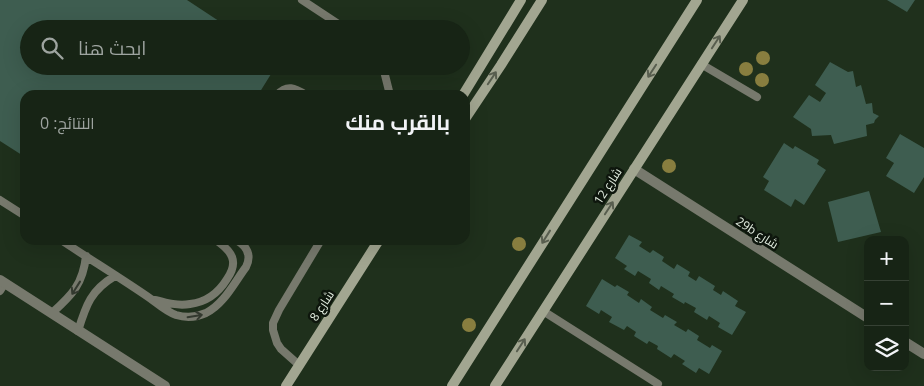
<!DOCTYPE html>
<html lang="ar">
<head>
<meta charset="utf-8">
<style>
  body { margin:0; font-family:"Open Sans",Cairo,sans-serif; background:#202c1e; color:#f1f3f6; direction:rtl }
  .controls { position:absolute; right:15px; bottom:15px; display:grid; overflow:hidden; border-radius:10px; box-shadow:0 5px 20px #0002 }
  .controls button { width:45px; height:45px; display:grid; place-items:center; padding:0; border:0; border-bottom:1px solid #364134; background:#172415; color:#f1f3f6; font:25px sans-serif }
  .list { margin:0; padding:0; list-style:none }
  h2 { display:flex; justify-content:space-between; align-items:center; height:65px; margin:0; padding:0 20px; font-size:21px }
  h2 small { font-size:16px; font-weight:400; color:#9ea4a0 }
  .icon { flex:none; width:28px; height:28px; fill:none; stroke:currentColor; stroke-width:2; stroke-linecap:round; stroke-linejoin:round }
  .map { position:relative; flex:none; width:924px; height:386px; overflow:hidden; direction:ltr }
  .search { position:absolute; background:#172415; box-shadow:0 5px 20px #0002; left:20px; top:20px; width:450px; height:55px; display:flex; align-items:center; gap:12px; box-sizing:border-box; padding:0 18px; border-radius:28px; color:#9ea4a0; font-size:19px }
  .panel { position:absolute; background:#172415; box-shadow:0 5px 20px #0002; left:20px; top:90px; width:450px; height:155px; border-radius:15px; direction:rtl }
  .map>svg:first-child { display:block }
  .building { fill:#3e5d50 }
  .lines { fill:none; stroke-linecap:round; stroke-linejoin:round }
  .lane { stroke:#77796d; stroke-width:8 }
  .street { stroke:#77796d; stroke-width:10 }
  .secondary { stroke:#a2a691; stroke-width:10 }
  .tree { fill:#887e3f }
  .oneway { stroke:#585e4f }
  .oneway2 { stroke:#33392f }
  .labels { text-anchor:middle; stroke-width:5; stroke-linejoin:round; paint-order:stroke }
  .street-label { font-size:12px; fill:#e4efe2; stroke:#0e160d }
</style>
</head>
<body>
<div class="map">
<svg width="924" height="386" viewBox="0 0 924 386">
  <rect width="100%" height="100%" fill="#1f301c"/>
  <path class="building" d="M0,0H187L231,29H29V66H276L258,95H25V157L0,141Z
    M887,0H915L907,12Z
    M830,62L848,72L853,71L856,87L861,85L866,104L872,103L873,113L879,116L875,120L874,123L866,125L867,136L834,144L831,135L812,136L811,129L793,117L809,95L820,102L826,93L815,85Z
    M900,134L924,148V177L914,193L886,176L894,163L886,158Z
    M784,143L793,149L795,146L819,160L817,164L826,170L804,205L795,199L791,207L764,190L769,181L763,177Z
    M869,191L881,232L838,242L828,202Z
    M629,235L642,242L639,246L650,253L653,250L664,257L662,261L674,269L677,264L690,272L688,276L696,281L699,276L715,286L713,290L721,295L723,291L738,301L735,306L746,312L732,335L718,327L720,323L709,316L707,320L694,312L696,308L685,302L684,304L672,297L674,294L661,286L659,290L649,283L651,279L638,271L635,276L624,269L627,266L615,258Z
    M602,279L615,287L617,285L629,292L627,295L639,303L641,299L652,307L650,310L663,318L665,315L677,322L674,325L686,332L688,329L699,336L697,340L710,348L712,345L722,351L709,374L699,368L696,373L682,364L685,361L674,354L671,358L657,349L658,346L649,341L647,344L634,336L636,332L627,326L624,330L609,322L612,317L601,310L599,314L586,306Z"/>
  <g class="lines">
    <path class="lane" d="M302,0L346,29
      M701,64L757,97
      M382,66L384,71L390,95
      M277,95C287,84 295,88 306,95
      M0,200L25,216
      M61,240C91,260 122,279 151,299C159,305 167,312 176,315C186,318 197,317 206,313C224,304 234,283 246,267C252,255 247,246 236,240
      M0,291L5,283
      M156,300C167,303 178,306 190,304C207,302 219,292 227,279C232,272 235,265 232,257C229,249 222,245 216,240
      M543,311L658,384
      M52,313C72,295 83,284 86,256
      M78,331C86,305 91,290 115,276
      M299,365L281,349L277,343L273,330V323L279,310L321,240"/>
    <path class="street" d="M634,169L868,318
      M0,280L165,386
      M905,342L924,354"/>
    <path class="secondary" d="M463,95L521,0
      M465,119L501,65L542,0
      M286,386L379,240
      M452,386L697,0
      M495,386L743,0"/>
  </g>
  <g class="tree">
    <circle cx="763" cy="58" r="7"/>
    <circle cx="746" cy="69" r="7"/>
    <circle cx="762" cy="80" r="7"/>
    <circle cx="669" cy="166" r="7"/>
    <circle cx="519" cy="244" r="7"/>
    <circle cx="469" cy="325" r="7"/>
  </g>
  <defs><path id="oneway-shaft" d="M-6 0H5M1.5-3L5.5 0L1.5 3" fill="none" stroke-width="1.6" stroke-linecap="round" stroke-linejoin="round" transform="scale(1.25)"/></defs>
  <g class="oneway">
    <use href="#oneway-shaft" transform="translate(716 42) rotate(-57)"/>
    <use href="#oneway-shaft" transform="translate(652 71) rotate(123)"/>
    <use href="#oneway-shaft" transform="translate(492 78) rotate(-56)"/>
    <use href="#oneway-shaft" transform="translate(609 208) rotate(-57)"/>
    <use href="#oneway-shaft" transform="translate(546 237) rotate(122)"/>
    <use href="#oneway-shaft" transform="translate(521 345) rotate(-57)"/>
  </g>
  <g class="oneway2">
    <use href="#oneway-shaft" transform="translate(76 288) rotate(122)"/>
    <use href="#oneway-shaft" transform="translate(195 316) rotate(-9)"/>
  </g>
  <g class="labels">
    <g class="street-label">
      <text transform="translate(608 186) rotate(-57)" y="4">شارع 12</text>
      <text transform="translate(757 233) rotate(33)" y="4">29b شارع</text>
      <text transform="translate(322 306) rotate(-57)" y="4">شارع 8</text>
    </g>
  </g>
</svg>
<div class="controls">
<button>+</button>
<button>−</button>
<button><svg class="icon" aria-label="layers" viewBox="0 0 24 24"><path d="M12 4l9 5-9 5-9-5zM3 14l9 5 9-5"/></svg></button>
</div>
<div class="search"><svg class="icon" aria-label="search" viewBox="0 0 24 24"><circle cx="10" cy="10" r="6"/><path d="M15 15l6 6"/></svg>ابحث هنا</div>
<section class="panel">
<h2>بالقرب منك<small>النتائج: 0</small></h2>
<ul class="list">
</ul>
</section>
</div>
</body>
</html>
